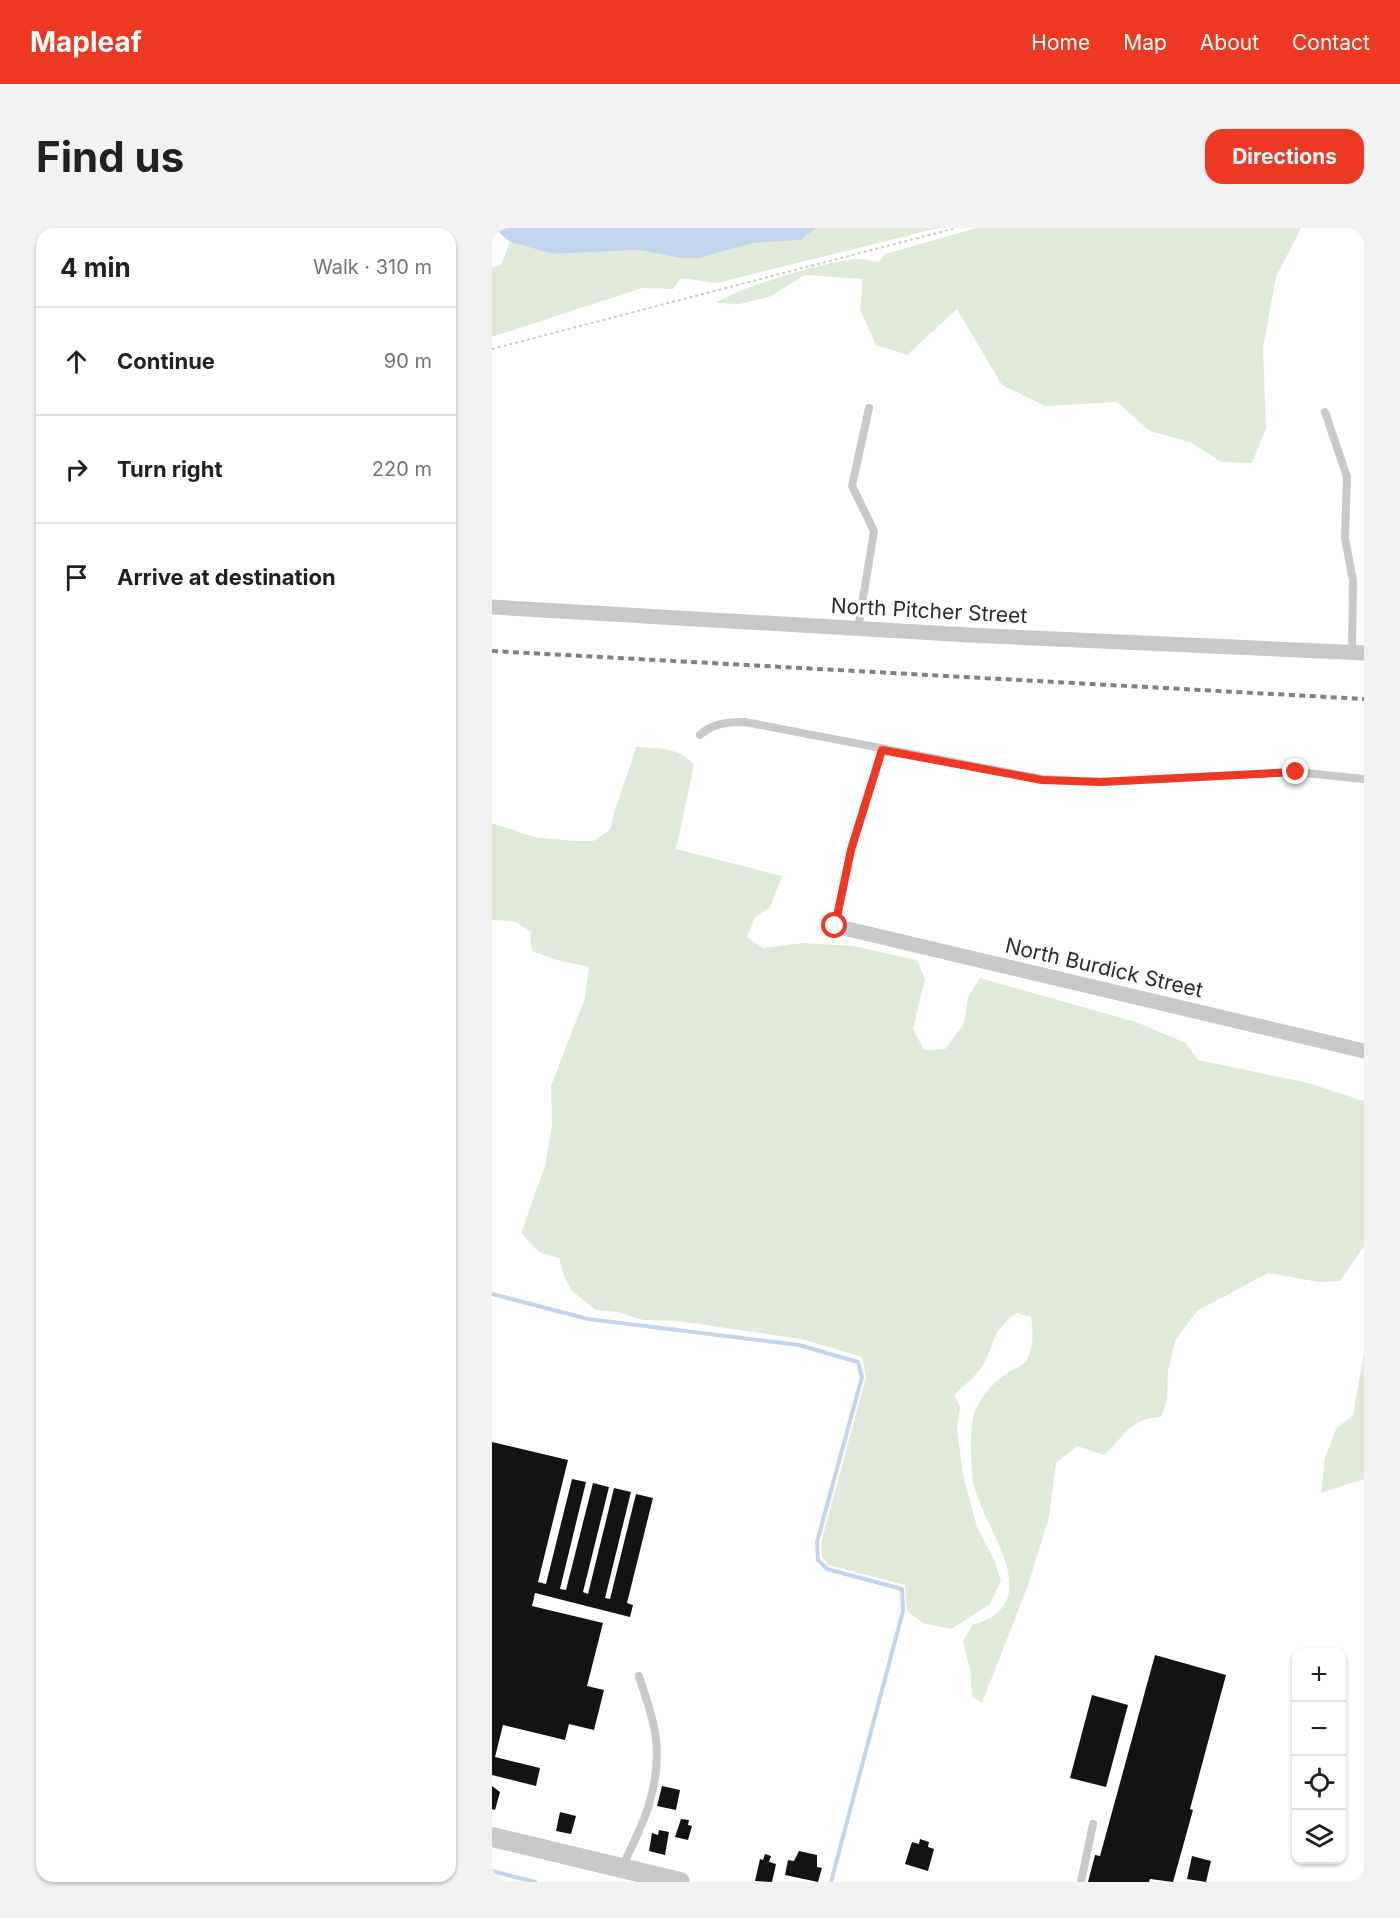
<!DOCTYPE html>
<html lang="en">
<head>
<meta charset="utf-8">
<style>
  body { margin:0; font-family:Inter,sans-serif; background:#f2f2f2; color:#202124 }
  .controls { position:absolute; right:18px; bottom:18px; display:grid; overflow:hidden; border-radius:12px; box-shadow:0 2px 4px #0004 }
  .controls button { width:54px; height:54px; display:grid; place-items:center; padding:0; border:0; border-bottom:2px solid #e0e0e0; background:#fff; color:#202124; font:30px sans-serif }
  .stop { position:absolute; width:18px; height:18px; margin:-14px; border:4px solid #ed3924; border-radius:50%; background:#fff }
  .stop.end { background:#ed3924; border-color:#fff; box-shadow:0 2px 6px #0008 }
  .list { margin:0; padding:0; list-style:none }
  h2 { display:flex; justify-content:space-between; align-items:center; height:78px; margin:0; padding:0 24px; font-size:26px }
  h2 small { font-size:20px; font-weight:400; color:#757577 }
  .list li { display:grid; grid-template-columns:39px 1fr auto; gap:18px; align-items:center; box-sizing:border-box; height:108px; padding:0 24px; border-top:2px solid #e0e0e0 }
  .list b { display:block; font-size:22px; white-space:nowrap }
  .list em { font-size:20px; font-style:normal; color:#757577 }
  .icon { flex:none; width:33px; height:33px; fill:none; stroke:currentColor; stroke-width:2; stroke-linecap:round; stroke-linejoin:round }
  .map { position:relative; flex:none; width:872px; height:1654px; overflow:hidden; border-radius:18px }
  header { display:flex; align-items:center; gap:36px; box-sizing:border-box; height:84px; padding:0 30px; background:#ed3924; color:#fff }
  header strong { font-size:28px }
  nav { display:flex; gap:33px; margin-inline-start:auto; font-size:21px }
  .intro { display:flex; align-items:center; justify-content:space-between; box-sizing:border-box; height:144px; padding:0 36px }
  h1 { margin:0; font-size:42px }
  .button { padding:15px 27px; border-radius:18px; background:#ed3924; color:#fff; font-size:21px; font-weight:700 }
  main { display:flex; gap:36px; padding:0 36px }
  aside { flex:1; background:#fff; border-radius:18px; box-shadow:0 2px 4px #0004 }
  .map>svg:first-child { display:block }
  .green { fill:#dfebd8 }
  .water { fill:#c3d5ec }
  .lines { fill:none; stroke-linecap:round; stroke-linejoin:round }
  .stream { stroke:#c3d5ec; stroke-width:4 }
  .building { fill:#131313 }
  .path { stroke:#c9c9c9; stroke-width:2; stroke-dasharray:3 3; stroke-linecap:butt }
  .service { stroke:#c9c9c9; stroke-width:8 }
  .minor { stroke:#c9c9c9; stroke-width:15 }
  .tertiary { stroke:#c9c9c9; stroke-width:20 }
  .rail { stroke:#818181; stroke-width:4; stroke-dasharray:6 4.5; stroke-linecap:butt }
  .route { stroke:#ed3924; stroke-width:8 }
  .labels { text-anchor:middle; stroke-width:6; stroke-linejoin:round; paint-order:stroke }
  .street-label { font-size:21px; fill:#2c2c2c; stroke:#fff }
</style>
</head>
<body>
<header>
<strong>Mapleaf</strong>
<nav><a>Home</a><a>Map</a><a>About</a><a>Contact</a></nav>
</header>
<div class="intro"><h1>Find us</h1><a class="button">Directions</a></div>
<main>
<aside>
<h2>4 min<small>Walk · 310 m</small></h2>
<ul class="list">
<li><svg class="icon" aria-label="ahead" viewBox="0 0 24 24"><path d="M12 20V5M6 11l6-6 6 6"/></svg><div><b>Continue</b></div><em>90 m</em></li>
<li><svg class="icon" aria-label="right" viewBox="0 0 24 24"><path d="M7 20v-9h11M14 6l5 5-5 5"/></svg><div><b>Turn right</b></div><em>220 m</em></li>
<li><svg class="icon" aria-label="arrive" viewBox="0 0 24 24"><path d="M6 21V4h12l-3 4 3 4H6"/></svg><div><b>Arrive at destination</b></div></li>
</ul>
</aside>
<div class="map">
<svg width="872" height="1654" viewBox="0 0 872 1654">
  <rect width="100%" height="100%" fill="#fff"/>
  <path class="green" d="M324,0H447L225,55L189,50L181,61L150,60L0,109V39L9,37L18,14L61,26L146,22L188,30H207L262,15L309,12Z
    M484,0H809L784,49L771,120L774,200L760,235L730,234L698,214L658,203L625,174L553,178L510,157L465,81L415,127L384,117L368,82L371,51L313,47L277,69L247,76L224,75C244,60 344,30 369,31C375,31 381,34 387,34L393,26Z
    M144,519C166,520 187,519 202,537L184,621L290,648L278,679L263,689L255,709L271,720L311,715L361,718L425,732L433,751L421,801L432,822L453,821L472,796L476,769L488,750L644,794L694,815L706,832L816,855L872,873V1018L848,1053L827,1054L776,1045L705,1083L683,1113L676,1143L675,1172L669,1189C638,1190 633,1208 612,1227L585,1218L564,1235L557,1289L536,1357L490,1475L480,1469L478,1441L471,1414L480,1397C563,1373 483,1294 480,1246C479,1230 477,1192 485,1179C492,1165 502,1154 515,1145C520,1141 530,1139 534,1133C542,1120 541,1104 539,1089L525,1085C496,1105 505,1116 489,1140C482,1150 471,1158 462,1167L468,1179L465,1201L471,1247L485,1299L503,1334L509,1353L498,1376L459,1401L431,1395L415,1383L413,1357L336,1337L330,1329L329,1315L374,1149L370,1129L309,1111L186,1093L151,1092L126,1084L104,1082L80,1063L72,1048L67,1030L47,1024L29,1005L53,938L60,897L59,858L93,770L97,739L65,732L40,723L38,703L21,693L0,692V595L42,609L82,613H101L118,602C124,573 136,548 144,519Z
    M872,1123V1251L829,1265L833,1230L844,1201L861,1187Z"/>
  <path class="water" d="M2,0H324L309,12L262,15L207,30H188L146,22L61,26L18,14Z"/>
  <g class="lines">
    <path class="stream" d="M0,1066L96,1091L307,1117L366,1134L370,1149L325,1314L326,1332L335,1341L410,1361L411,1383L339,1654
      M0,1643L43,1654"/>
  </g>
  <path class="building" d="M0,1214L76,1232L46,1354L54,1356L80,1251L94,1254L68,1361L74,1362L101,1255L117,1259L91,1364L96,1366L122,1260L139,1264L113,1370L118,1371L144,1266L161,1270L135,1375L141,1377L138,1389L43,1365L40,1378L111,1395L95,1458L112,1462L102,1502L77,1496L73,1512L11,1497L3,1529L48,1540L44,1558L0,1547Z
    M663,1427L734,1447L698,1581L701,1582L681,1654L658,1651L657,1654H596L603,1627L608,1628Z
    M600,1467L636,1477L614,1559L578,1550Z
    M0,1558L8,1564L3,1582L0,1581Z
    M170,1558L188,1562L184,1582L165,1578Z
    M68,1584L84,1588L79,1606L64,1603Z
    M189,1591L197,1592L196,1597L200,1598L196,1612L183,1609Z
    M167,1602L177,1604L173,1627L157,1623L160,1605L166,1607Z
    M428,1611L437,1614L436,1619L442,1621L436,1643L413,1636L420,1614L427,1616Z
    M307,1623L325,1627V1639L330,1640L326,1654L293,1647L296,1632L302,1633Z
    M273,1626L279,1628L277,1634L284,1636L280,1654L263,1653L268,1631L271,1632Z
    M700,1628L719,1633L714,1654L695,1651Z"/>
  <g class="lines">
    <path class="path" d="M0,121L464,0"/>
    <path class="service" d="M833,184L855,249L853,310L861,353L860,424
      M366,401L382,303L360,258L377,180
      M208,507C221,495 236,494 253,494L550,551L609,554L804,544L872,551
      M343,698L359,622L390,522
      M130,1639C151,1597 169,1559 164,1511C162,1490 153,1468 147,1448
      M589,1654L601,1596"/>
    <path class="minor" d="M0,379L477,407L872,425
      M343,698L872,823"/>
    <path class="tertiary" d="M0,1609L188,1654"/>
    <path class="rail" d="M0,423L872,471"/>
  </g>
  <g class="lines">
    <path class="route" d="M343,698L359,622L390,522L550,552L609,554L804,544"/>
  </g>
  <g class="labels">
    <g class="street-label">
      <text transform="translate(437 383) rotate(3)" y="7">North Pitcher Street</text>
      <text transform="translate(612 740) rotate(13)" y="7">North Burdick Street</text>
    </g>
  </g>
</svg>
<div class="controls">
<button>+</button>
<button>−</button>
<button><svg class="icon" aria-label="locate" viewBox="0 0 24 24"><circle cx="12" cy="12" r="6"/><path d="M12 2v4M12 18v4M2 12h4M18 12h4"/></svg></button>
<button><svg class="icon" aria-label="layers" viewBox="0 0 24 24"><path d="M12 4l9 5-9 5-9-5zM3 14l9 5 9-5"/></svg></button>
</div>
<div class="stop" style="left:343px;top:698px"></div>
<div class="stop end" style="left:804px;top:544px"></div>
</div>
</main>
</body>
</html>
